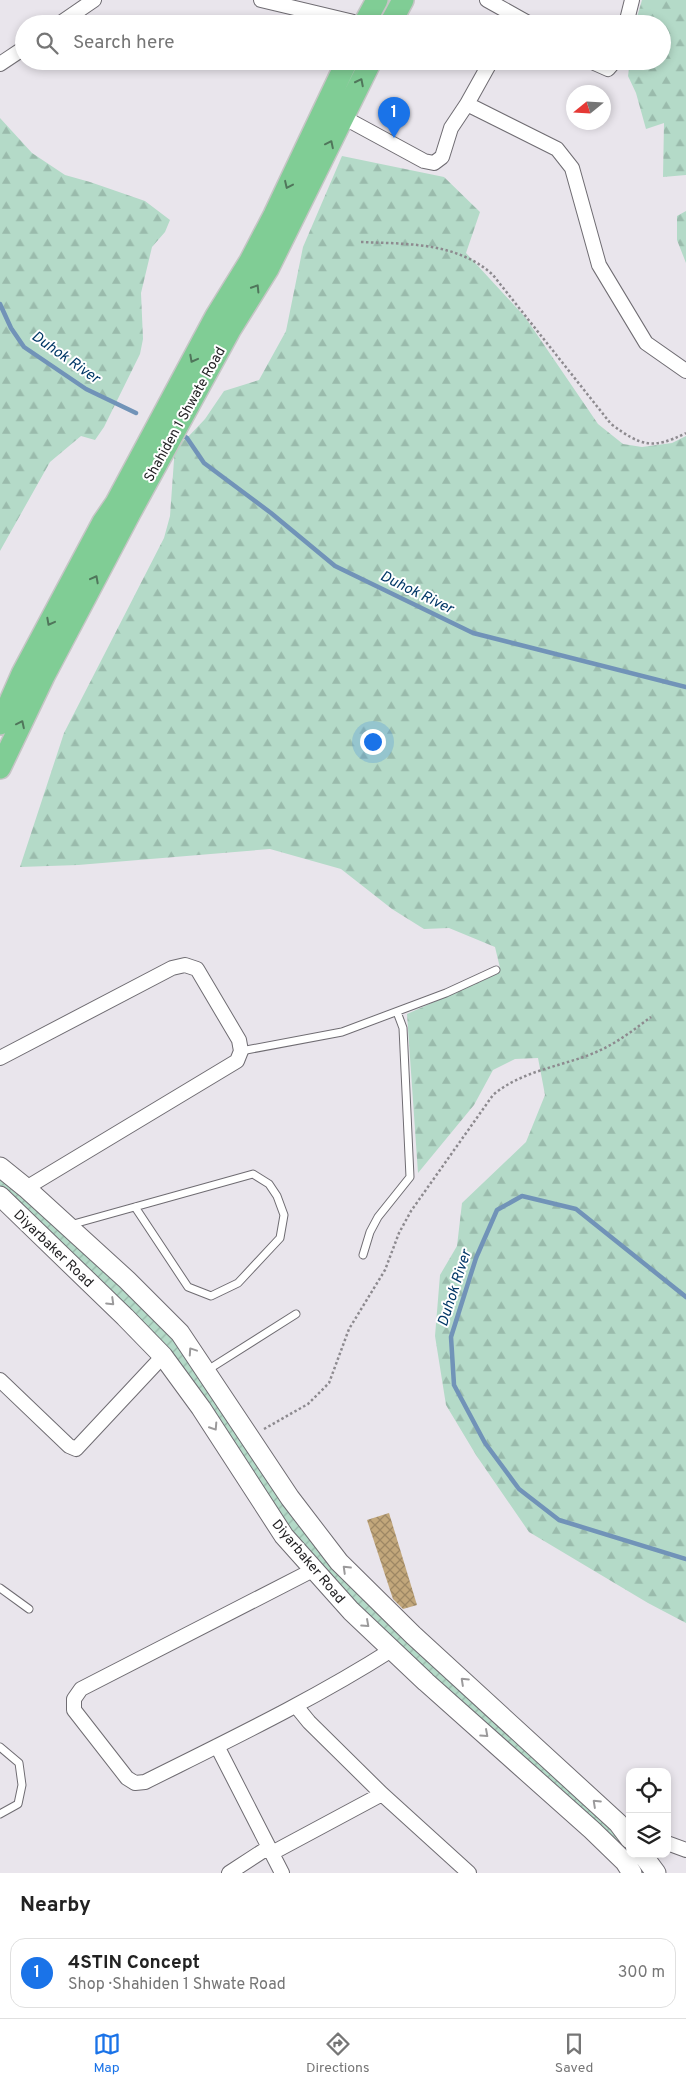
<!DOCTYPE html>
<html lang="en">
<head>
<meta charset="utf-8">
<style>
  body { margin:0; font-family:Overpass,sans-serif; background:#f6f6f6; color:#222 }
  .controls { position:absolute; right:15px; bottom:15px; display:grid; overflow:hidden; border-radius:10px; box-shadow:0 2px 8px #0003 }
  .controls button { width:45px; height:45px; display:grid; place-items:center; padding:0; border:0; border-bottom:1px solid #e0e0e0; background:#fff; color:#222; font:25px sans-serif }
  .compass { position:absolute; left:566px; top:85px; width:45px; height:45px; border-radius:50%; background:#fff; box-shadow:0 2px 8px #0003; rotate:252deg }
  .you { position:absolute; left:372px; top:741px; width:18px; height:18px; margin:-12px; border:4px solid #fff; border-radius:50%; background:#1a73e8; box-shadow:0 0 0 8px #1a73e833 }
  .badge { display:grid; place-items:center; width:32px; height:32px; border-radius:50%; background:#1a73e8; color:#fff; font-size:16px; font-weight:700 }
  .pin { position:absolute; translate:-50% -41px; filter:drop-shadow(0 1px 2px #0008) }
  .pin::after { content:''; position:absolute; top:26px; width:18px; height:15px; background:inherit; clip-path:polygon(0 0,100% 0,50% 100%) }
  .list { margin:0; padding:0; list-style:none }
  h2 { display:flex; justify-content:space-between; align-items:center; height:65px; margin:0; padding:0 20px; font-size:21px }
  h2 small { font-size:16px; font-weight:400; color:#767676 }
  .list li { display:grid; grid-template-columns:32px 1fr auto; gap:15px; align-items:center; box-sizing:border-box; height:70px; margin:0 10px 10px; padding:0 10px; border:1px solid #e0e0e0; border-radius:15px }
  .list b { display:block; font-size:19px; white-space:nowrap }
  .list p { margin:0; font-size:16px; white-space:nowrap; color:#767676 }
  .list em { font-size:16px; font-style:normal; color:#767676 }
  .icon { flex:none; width:28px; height:28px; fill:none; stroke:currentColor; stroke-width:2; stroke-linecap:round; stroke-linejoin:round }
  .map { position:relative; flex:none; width:686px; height:1873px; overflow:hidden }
  .search { position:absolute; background:#fff; box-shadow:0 2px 8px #0003; left:15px; right:15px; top:15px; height:55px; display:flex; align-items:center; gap:12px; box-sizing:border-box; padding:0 18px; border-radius:28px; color:#767676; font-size:19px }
  .sheet { height:145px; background:#fff }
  nav { display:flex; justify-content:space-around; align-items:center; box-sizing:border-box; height:70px; border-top:1px solid #e0e0e0; background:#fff; font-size:14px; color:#767676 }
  nav a { display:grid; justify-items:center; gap:2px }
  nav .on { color:#1a73e8 }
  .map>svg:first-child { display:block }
  .forest { fill:url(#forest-firs) }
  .garden { fill:url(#garden-furrows) }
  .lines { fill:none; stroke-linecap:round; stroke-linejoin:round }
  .stream { stroke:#7193b8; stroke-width:4.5 }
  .building { fill:url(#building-cross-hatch) }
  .lane-casing { stroke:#6f6c72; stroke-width:9 }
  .street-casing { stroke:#6f6c72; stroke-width:16 }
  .secondary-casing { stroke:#6f6c72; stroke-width:21 }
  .primary-casing { stroke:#c5c5c5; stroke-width:24 }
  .path { stroke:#8d8a8f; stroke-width:2.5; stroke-dasharray:2.5 2.5; stroke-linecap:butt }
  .lane { stroke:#fff; stroke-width:7 }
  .street { stroke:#fff; stroke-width:14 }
  .secondary { stroke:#fff; stroke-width:19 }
  .primary { stroke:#80cd95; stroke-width:21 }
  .oneway { stroke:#50765b }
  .oneway2 { stroke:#9b9a9b }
  .labels { text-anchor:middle; stroke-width:4; stroke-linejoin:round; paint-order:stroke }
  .street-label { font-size:14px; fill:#201f21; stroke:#fff }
  .water-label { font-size:15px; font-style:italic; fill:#023867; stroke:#fff }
</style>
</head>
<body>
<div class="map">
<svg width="686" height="1873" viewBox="0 0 686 1873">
  <defs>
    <pattern id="forest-firs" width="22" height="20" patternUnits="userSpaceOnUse" patternTransform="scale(1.25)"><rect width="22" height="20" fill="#b4dac8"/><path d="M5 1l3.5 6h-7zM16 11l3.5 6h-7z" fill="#9abbac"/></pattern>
    <pattern id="garden-furrows" width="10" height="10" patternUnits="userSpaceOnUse" patternTransform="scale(1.25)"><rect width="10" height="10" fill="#b4dac8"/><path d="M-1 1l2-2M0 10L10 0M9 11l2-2" fill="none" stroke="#9abbac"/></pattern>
    <pattern id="building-cross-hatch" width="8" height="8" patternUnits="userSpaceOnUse" patternTransform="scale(1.25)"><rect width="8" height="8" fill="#c2a77b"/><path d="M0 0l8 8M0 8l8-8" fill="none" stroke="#9d8764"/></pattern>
  </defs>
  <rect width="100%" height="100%" fill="#e9e5ec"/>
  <path class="forest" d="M642,0H686V175L663,177L664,123L646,129L636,93L628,76L630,61H662V24H635Z
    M0,118L32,153L65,175L90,182L145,201L170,220L165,232L152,247L141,293L143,339L140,354L104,427L95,440L81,436L50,462L0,551Z
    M342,156L444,177L480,212L466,253L525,317L598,424L623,444L642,447L672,443L686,436V1623L648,1603L529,1532L476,1455L446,1405L435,1336L440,1275L457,1246L462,1203L526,1142L545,1095L538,1058L515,1059L493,1070L474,1105L418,1173L407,1014L490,977L500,968L495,947L449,928L424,929L392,909L341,869L270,849L78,865L20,867L64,733L164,538L170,516L175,446L187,438L205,419L224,391L259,380L286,331L303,247Z
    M686,211V263L677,240V216Z"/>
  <path class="garden" d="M0,1167L180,1333L340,1562L630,1839V1854H642L656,1873H632L313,1570L201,1408L0,1196Z"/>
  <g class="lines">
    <path class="stream" d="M0,304L11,328L24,347L86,389L136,413
      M182,435L187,438L204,463L271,513L335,566L473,633L686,687
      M686,1297L576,1209L522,1196L497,1210L476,1258L451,1337L454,1385L485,1443L519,1489L559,1520L686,1559"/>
  </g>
  <path class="building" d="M389,1513L417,1605L403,1609L393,1599L367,1520Z"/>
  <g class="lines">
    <defs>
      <path id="lane" d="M241,1051L342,1032L446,993L496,970
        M70,1225L253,1174L269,1184L277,1196L284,1215L280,1238L238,1283L211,1296L188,1287L135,1207
        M363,1255L370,1232L378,1217L410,1177L403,1028L397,1012
        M206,1371L296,1314
        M0,1588L29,1609
        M0,1747L19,1763L22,1785L18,1804L0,1814"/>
      <path id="street" d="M261,0L362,24
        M487,0L530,24
        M59,24L94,0
        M626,24L632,0
        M590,61L608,69L615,61
        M0,64L24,48
        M467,104L557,149L572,168L599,265L646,343L686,371
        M343,117L424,161L434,163L442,157L451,128L467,104L491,61
        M0,1058L172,968L185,965L197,969L239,1040L241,1051L237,1061L26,1188
        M0,1380L69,1446L76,1449L163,1356
        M313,1570L81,1689L74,1699V1710L127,1778L135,1783L145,1782C229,1740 313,1700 393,1649
        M296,1706L309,1722L382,1794L469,1873
        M217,1746L282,1873
        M667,1843L686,1850
        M272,1853L382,1794
        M229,1873L269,1847"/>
      <path id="secondary" d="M0,1167L26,1188L127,1280L180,1333L290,1498L339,1562L413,1635L618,1823L630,1839
        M0,1196L125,1317L163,1356L201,1408L284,1536L351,1611L426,1682L592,1830L625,1862L632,1873
        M642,1854L656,1873"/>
      <path id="primary" d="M364,24L377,0
        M390,24L403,0
        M0,724L22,674L103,522L116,503L216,316L250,261L274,215L347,61
        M0,768L44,676L130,513L230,330L268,269L371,61"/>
    </defs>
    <use href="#lane" class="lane-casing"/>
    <use href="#street" class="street-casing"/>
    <use href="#secondary" class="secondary-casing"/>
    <use href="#primary" class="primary-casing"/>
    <path class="path" d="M361,242C407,244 457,242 493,275L611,424C641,446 652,450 686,433
      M264,1429L308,1404L329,1383L349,1329L385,1270L399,1233L411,1211L493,1095C520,1072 557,1067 589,1055C613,1046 631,1032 651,1017"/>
    <use href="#lane" class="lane"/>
    <use href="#street" class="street"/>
    <use href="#secondary" class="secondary"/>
    <use href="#primary" class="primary"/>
  </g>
  <defs><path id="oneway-chevron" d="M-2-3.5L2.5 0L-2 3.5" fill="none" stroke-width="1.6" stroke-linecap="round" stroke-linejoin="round" transform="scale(1.25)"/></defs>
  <g class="oneway">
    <use href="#oneway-chevron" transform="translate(360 82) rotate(-63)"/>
    <use href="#oneway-chevron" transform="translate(330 144) rotate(-64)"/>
    <use href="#oneway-chevron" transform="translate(288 185) rotate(115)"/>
    <use href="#oneway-chevron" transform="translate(256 288) rotate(-58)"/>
    <use href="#oneway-chevron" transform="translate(193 359) rotate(118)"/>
    <use href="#oneway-chevron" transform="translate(95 579) rotate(-62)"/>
    <use href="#oneway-chevron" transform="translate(50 622) rotate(118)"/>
    <use href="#oneway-chevron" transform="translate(21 724) rotate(-64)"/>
  </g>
  <g class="oneway2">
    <use href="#oneway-chevron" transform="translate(111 1302) rotate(44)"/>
    <use href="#oneway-chevron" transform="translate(192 1351) rotate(-124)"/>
    <use href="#oneway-chevron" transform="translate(214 1427) rotate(57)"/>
    <use href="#oneway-chevron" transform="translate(346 1569) rotate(-136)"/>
    <use href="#oneway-chevron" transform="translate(366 1624) rotate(42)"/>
    <use href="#oneway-chevron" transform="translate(464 1681) rotate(-137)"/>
    <use href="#oneway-chevron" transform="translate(485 1734) rotate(42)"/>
    <use href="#oneway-chevron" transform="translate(596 1803) rotate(-137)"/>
  </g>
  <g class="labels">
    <g class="street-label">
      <text transform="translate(184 414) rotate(-61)" y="5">Shahiden 1 Shwate Road</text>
      <text transform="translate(54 1248) rotate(44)" y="5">Diyarbaker Road</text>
      <text transform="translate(309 1561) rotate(50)" y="5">Diyarbaker Road</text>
    </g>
    <g class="water-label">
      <text transform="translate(66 357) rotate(35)" y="5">Duhok River</text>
      <text transform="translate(417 592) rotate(26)" y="5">Duhok River</text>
      <text transform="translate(454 1288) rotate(-72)" y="5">Duhok River</text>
    </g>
  </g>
</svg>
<div class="controls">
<button><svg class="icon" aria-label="locate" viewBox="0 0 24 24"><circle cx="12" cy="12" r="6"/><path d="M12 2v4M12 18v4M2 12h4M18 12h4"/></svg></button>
<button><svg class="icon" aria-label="layers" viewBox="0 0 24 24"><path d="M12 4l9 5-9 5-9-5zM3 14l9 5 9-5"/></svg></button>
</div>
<svg class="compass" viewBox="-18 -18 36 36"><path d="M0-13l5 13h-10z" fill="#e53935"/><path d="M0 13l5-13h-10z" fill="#767676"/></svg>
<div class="you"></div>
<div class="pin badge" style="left:394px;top:138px">1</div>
<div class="search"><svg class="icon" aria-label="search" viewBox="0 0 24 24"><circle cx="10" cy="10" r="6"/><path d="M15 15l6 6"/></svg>Search here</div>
</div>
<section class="sheet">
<h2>Nearby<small></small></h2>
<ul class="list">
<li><span class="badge">1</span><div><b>4STIN Concept</b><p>Shop · Shahiden 1 Shwate Road</p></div><em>300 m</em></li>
</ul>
</section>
<nav>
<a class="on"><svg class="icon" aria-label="map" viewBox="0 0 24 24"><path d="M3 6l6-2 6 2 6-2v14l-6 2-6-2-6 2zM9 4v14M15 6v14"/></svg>Map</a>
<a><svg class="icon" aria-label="directions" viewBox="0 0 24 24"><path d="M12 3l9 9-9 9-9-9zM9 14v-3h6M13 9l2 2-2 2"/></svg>Directions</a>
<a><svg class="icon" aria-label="saved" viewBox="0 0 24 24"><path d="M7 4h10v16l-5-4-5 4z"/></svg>Saved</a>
</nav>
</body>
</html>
